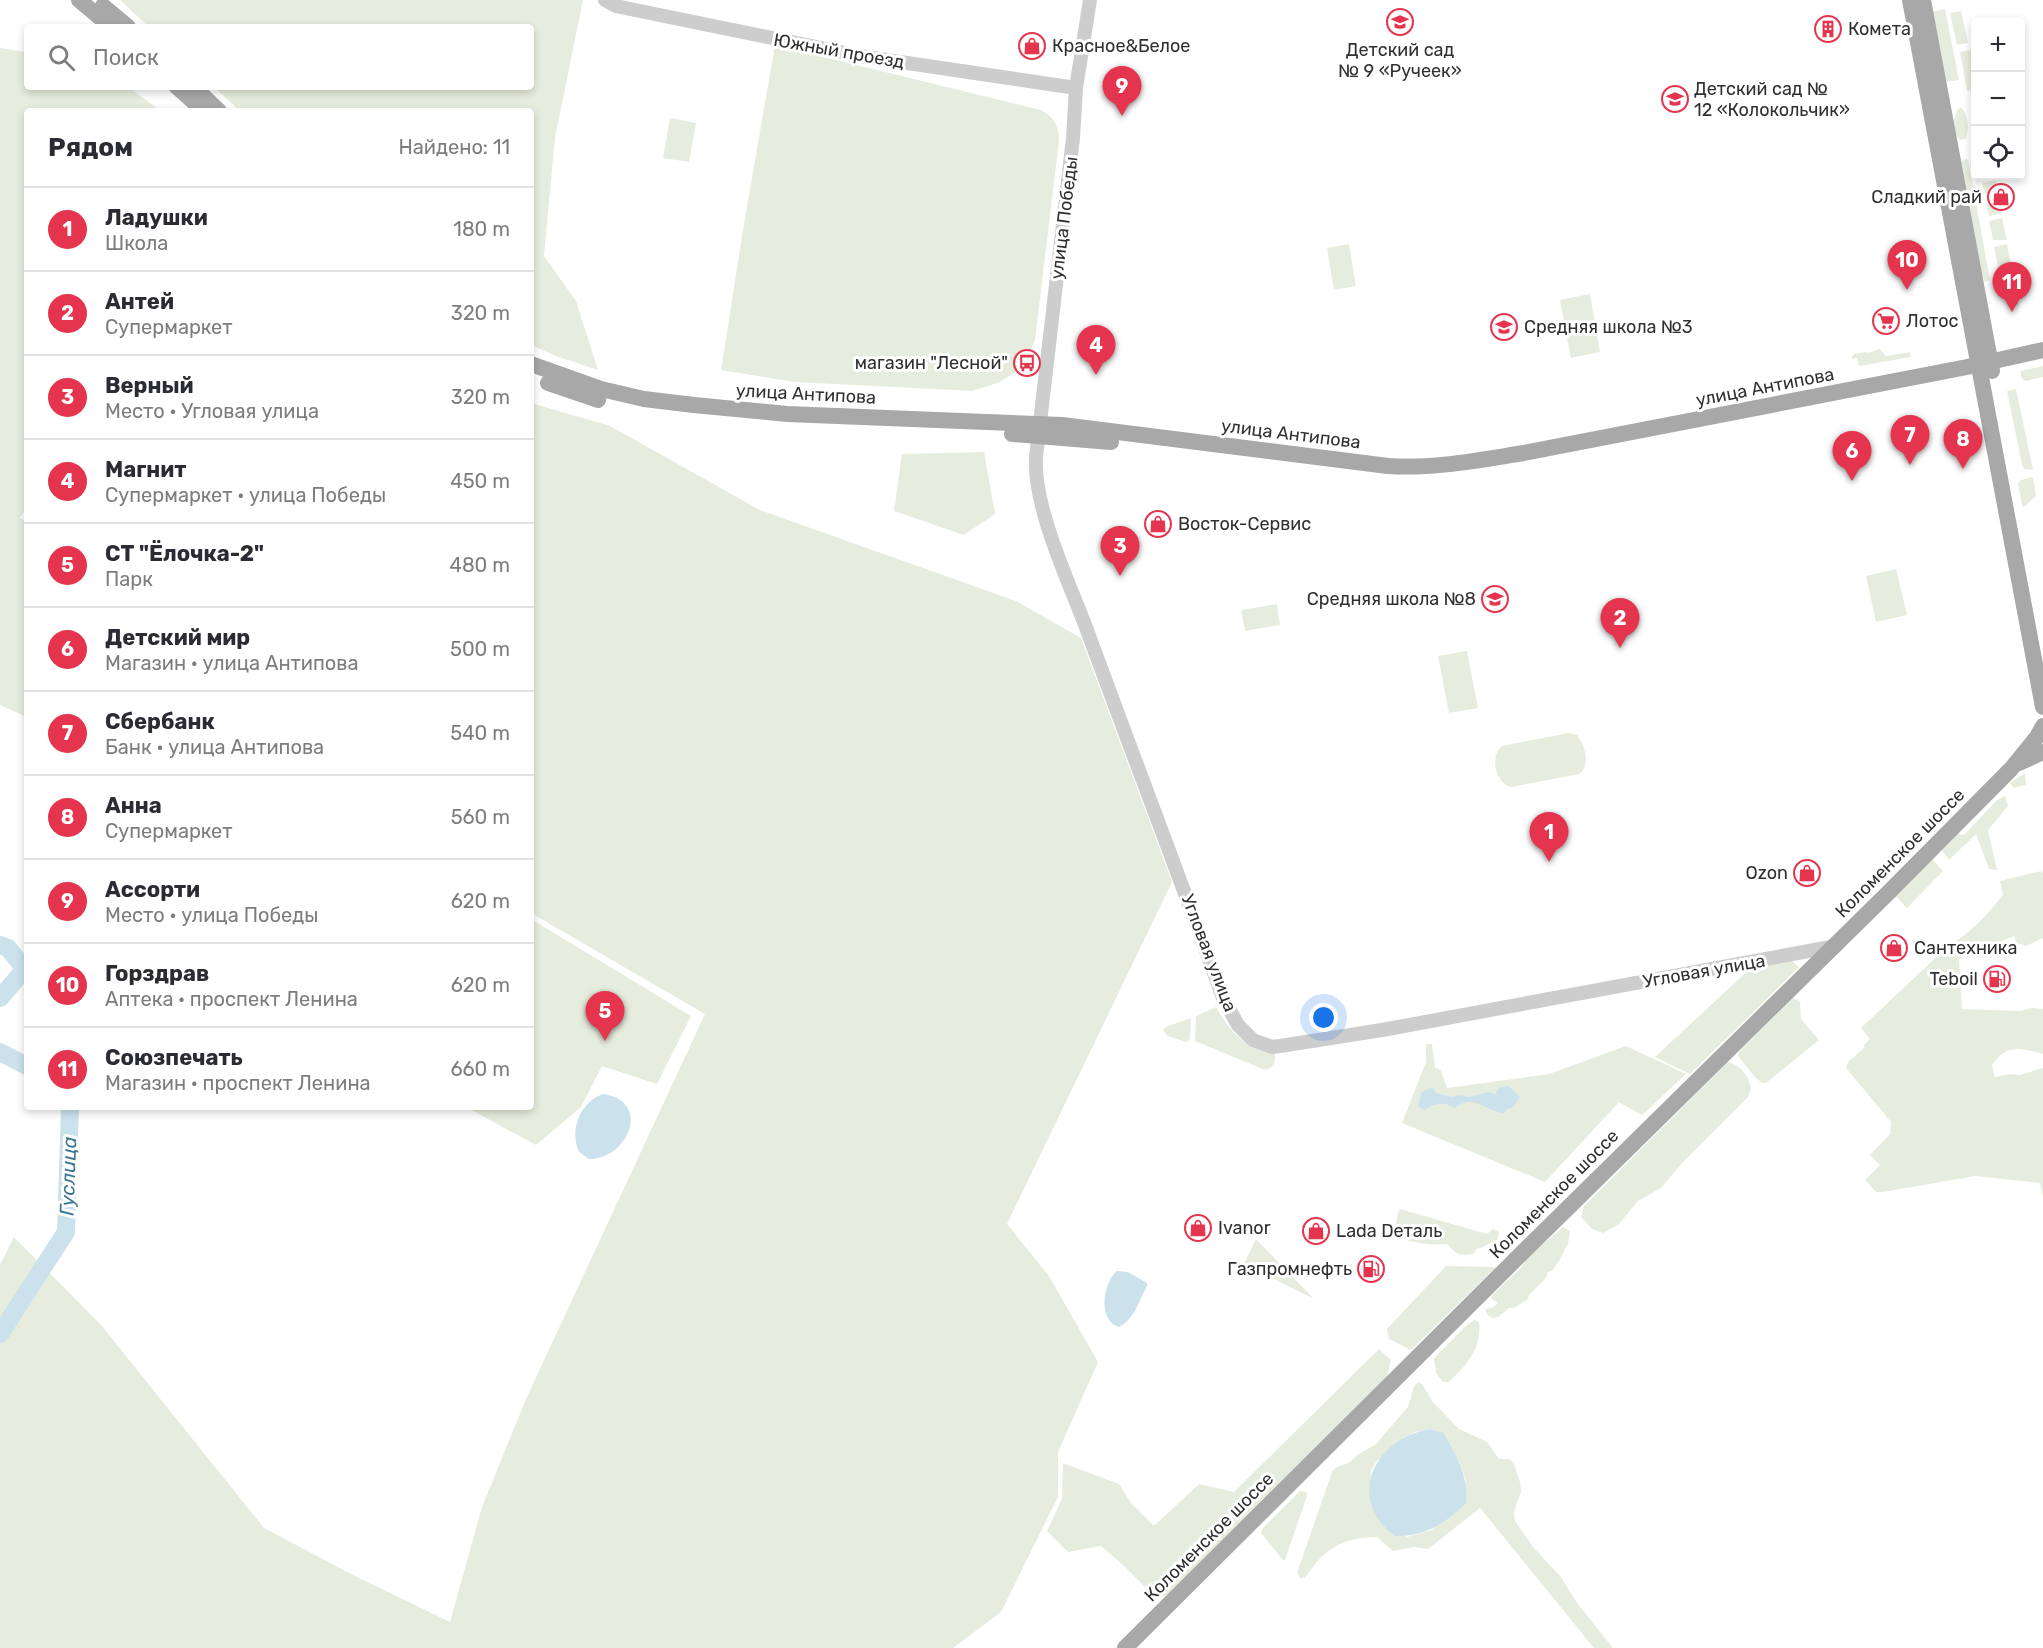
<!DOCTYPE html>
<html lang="ru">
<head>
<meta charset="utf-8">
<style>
  body { margin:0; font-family:Rubik,sans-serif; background:#f2f2f3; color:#2b2b33 }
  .controls { position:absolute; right:18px; top:18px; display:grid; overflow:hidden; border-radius:6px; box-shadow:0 3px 9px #0003 }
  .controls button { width:54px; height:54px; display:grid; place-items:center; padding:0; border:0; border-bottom:2px solid #e1e1e2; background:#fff; color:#2b2b33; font:30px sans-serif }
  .you { position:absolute; left:1324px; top:1018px; width:21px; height:21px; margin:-15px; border:4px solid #fff; border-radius:50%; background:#1a73e8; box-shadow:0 0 0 9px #1a73e833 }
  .badge { display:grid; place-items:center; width:39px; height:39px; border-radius:50%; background:#e5344d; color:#fff; font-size:20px; font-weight:700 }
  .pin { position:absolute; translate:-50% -50px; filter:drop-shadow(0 2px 3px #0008) }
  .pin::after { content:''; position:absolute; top:32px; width:21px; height:18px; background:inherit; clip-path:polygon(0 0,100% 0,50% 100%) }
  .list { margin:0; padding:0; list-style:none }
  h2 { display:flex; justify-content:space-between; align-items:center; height:78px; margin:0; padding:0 24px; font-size:26px }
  h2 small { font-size:20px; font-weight:400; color:#7c7c81 }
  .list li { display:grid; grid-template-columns:39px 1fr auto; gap:18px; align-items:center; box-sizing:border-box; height:84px; padding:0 24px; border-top:2px solid #e1e1e2 }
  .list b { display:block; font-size:22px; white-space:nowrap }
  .list p { margin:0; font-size:20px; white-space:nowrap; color:#7c7c81 }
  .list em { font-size:20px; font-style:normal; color:#7c7c81 }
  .icon { flex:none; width:33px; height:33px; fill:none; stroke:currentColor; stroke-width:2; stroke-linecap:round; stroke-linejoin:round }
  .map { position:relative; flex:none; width:2043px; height:1648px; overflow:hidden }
  .search { position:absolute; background:#fff; box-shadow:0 3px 9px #0003; left:24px; top:24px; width:510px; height:66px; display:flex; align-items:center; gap:15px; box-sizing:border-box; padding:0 21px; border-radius:6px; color:#7c7c81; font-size:22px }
  .panel { position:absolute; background:#fff; box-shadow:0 3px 9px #0003; left:24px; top:108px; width:510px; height:1002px; border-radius:6px }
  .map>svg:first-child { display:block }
  .green { fill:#e7edde; fill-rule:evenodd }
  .water { fill:#cbe2ed }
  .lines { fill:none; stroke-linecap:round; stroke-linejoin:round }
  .river { stroke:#cbe2ed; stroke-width:18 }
  .minor { stroke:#cdcdcd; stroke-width:14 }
  .major { stroke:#a8a8a8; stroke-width:16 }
  .labels { text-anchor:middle; stroke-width:6; stroke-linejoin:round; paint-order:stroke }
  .poi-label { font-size:18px; fill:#303030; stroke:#fff; text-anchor:start }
  .street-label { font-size:18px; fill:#303030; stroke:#fff }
  .water-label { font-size:20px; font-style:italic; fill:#3d7793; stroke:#fff }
</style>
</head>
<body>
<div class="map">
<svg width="2043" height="1648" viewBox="0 0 2043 1648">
  <rect width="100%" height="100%" fill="#fff"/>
  <path class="green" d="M120,0H583L555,138L544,256L576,301L598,370L556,356L531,345V111H240L214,87H531V27H149Z
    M1945,9L1959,80L1946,82L1932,12Z
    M1961,11L1968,43L1957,45L1950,13Z
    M775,45L1041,110C1055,118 1058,125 1059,141L1035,340L1023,367L1000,382L972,391L795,382L721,370L745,218Z
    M0,48L27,52V87H128L161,111H27V506L20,518L27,522V717L0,705Z
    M1972,50L1975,70V89L1967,91L1960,52Z
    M1961,107C1968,115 1970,128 1966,138L1961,140L1955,135L1954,120L1958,109Z
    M670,118L696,123L689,162L663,158Z
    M1968,159L1990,280L1985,282L1978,265L1960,161Z
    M1996,180L1998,191L1985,194L1982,183Z
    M2000,203L2002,213L1989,216L1987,205Z
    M2002,218L2007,240H1993L1989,221Z
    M1349,244L1356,286L1334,290L1327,248Z
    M2007,244L2011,265L1998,268L1994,247Z
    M2015,287L2019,306L2004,300L2002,290Z
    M1590,294L1600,352L1571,358L1560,300Z
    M1880,349L1886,356L1910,352L1911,357L1859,366L1857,358L1851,359L1854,354L1867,352L1868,353Z
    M2043,366V377L2026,381L2022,379L2020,371Z
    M2016,389L2033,470L2024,469L2022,465L2007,391Z
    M531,403L610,426L760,510L1016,601L1081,638L1172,882L1007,1224L1049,1276L1098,1362L1058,1452V1497L1001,1612L953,1648H0V1265L14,1237L101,1325L264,1528L355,1576L450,1622L482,1507L526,1399L705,1014L531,913Z
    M984,452L995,514L964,535L894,511L902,454Z
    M2033,477L2036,496L2024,507L2022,505L2018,484L2021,480Z
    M1896,569L1907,615L1876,622L1866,576Z
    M1277,604L1280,625L1245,631L1241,610Z
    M1467,651L1478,708L1449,713L1438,656Z
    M1569,733L1577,735C1585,745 1591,766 1579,774L1511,787C1496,784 1489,756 1502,746Z
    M2025,773L2026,785L2014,788L2010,783Z
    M2005,796L2008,806L1988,830L1997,870L1989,869L1976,834L1949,860L1942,850L1958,834L1964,835L1997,800Z
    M1932,859L1943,871L1907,908L1896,896Z
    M2041,871L2043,873V938L2026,946L2017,943L2014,936L1959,959L1962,1009L2020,1011L2032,1008L2043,1009V1054C2021,1048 2007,1043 1992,1065L1995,1077L2010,1074L2020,1075L2043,1068V1198L2040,1183L1975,1176L1883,1192H1876L1865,1180L1880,1165L1870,1155L1890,1134L1891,1122L1846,1068L1849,1061L1865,1047L1863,1046L1870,1039L1861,1028L1947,947C1968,935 1989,914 2003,894L2000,881Z
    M531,919L691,1016L657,1084L602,1066L581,1107L536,1145L466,1107H531Z
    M1791,960L1799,967L1690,1074L1655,1057L1754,965Z
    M1793,998L1800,1001L1801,1019L1819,1040L1766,1083H1762L1755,1077L1738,1056L1739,1052Z
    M1216,1007C1230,1032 1246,1049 1275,1053C1275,1063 1275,1067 1265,1070L1195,1041L1196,1016Z
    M1191,1018L1190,1039L1186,1042L1168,1036L1163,1030L1168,1026Z
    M1426,1044H1432L1435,1067L1441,1071L1447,1088L1549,1074L1626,1046L1686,1074L1642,1115L1619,1102L1545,1182L1402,1123L1426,1062Z
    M1728,1062C1743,1065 1757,1085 1747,1098L1683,1162L1661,1188L1638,1201L1618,1225L1603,1233L1592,1229L1581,1217L1584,1206Z
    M1400,1209L1487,1234L1493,1229L1499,1232L1498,1239L1483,1247L1476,1249L1473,1254C1457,1256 1458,1255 1447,1244C1429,1245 1416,1244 1399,1237C1394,1227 1396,1218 1400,1209Z
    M1563,1227L1570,1231L1568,1244L1560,1259L1553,1270L1548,1272L1546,1278L1530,1294L1527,1300L1514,1308H1509L1498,1317L1492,1318L1486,1313V1309L1492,1308L1498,1303L1491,1298L1492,1295L1521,1268L1528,1257Z
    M1256,1239L1314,1299L1244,1264Z
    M1446,1266L1496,1267L1411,1350L1389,1339L1387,1329Z
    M1475,1320L1479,1322C1482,1348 1467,1365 1449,1382H1443L1436,1373L1434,1358L1469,1323Z
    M1379,1349L1391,1360L1387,1377L1172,1593L1157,1599L1123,1565L1101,1546L1068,1552L1047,1531L1062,1499L1063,1463L1119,1484L1131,1503L1154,1526L1199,1484L1234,1492Z
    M1418,1382L1422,1384L1433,1402L1459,1429L1487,1442L1499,1459H1509L1513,1462L1520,1482L1521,1492L1514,1511L1515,1521L1533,1547L1561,1577L1577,1603L1613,1648H1594L1480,1508L1428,1549L1414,1547L1393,1551L1377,1537C1341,1538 1325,1548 1305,1578H1300L1297,1573L1332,1472L1335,1468L1350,1462L1357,1455L1376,1444L1408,1407L1414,1386ZM1430,1429L1445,1434L1462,1468L1466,1482L1432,1530L1407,1537L1369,1491L1371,1471L1376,1462L1405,1437L1415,1432Z
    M1300,1491L1306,1492L1307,1496L1285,1560H1283L1261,1533L1263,1528Z"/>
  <path class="water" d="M1509,1086L1520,1097L1513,1108H1509L1504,1113C1487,1113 1475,1092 1455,1108C1444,1101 1436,1103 1424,1110L1418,1106L1421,1093L1430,1088H1433L1436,1093L1451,1097L1459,1095L1469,1097L1488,1092L1495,1094L1500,1087Z
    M603,1094C652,1101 629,1159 589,1159L579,1152C569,1131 580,1102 603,1094Z
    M1117,1271L1128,1272L1147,1283V1286C1139,1300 1135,1319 1119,1327C1097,1321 1103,1282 1117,1271Z
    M1430,1429L1444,1433C1456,1455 1469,1476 1466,1503C1446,1523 1425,1537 1395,1536C1344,1498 1375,1438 1430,1429Z"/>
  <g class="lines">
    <path class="river" d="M0,945L8,948L25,969L0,998
      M0,1052L27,1066
      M0,1334L66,1232L70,1107"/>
    <path class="minor" d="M605,0L616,6L635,10L860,56L1076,88
      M1090,0L1076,88L1073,138L1036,457C1033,507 1069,582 1087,630C1132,753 1179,875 1223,998L1238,1025L1253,1040L1272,1047L1280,1046L1382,1030L1836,946"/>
    <path class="major" d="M79,0L111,27
      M1910,0L2043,707
      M1923,0L1992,371
      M103,6L128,27
      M177,87L204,111
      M198,91L219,111
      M531,364L601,389L644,399L694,405L787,414L1062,425L1388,466C1434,469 1479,460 1524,453L1967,367L2043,350
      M548,383L598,400
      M1012,434L1111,442
      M2019,763L2043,752
      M1125,1648L1522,1253L1887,894L2011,769L2037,737L2043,726"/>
  </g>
  <defs>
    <symbol id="school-ring" viewBox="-11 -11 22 22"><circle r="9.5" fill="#fff" stroke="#e5344d" stroke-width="1.5"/><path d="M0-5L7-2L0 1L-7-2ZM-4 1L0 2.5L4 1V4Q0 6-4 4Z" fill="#e5344d"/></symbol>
    <symbol id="building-ring" viewBox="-11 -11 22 22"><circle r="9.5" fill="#fff" stroke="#e5344d" stroke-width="1.5"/><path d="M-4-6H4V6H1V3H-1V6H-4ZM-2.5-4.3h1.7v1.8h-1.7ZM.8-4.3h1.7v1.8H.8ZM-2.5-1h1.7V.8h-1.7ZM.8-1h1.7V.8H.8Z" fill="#e5344d"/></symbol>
    <symbol id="shop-ring" viewBox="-11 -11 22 22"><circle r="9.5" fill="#fff" stroke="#e5344d" stroke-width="1.5"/><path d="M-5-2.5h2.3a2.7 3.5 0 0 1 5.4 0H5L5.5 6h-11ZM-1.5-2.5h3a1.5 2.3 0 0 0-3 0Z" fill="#e5344d"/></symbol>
    <symbol id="supermarket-ring" viewBox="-11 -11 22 22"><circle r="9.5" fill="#fff" stroke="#e5344d" stroke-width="1.5"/><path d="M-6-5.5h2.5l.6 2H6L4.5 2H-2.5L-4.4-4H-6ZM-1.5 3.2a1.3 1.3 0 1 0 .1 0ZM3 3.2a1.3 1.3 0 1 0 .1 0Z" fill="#e5344d"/></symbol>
    <symbol id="bus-ring" viewBox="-11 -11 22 22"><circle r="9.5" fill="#fff" stroke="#e5344d" stroke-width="1.5"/><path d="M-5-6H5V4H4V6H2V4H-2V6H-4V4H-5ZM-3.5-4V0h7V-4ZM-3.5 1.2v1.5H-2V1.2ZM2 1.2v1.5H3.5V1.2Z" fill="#e5344d"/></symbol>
    <symbol id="fuel-ring" viewBox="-11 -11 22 22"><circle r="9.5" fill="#fff" stroke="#e5344d" stroke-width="1.5"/><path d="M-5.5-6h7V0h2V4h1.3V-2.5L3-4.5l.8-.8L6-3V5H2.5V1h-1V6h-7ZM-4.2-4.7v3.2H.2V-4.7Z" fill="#e5344d"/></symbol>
  </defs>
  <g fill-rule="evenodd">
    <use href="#school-ring" x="1385" y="7" width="30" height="30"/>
    <use href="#building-ring" x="1813" y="14" width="30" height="30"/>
    <use href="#shop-ring" x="1017" y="31" width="30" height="30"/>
    <use href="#school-ring" x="1660" y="84" width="30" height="30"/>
    <use href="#shop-ring" x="1986" y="182" width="30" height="30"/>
    <use href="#supermarket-ring" x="1871" y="306" width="30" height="30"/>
    <use href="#school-ring" x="1489" y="312" width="30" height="30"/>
    <use href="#bus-ring" x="1012" y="348" width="30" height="30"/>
    <use href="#shop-ring" x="1143" y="509" width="30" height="30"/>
    <use href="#school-ring" x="1480" y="584" width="30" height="30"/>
    <use href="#shop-ring" x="1792" y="858" width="30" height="30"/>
    <use href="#shop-ring" x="1879" y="933" width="30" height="30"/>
    <use href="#fuel-ring" x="1982" y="964" width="30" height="30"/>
    <use href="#shop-ring" x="1183" y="1213" width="30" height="30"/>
    <use href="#shop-ring" x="1301" y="1216" width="30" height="30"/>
    <use href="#fuel-ring" x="1356" y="1254" width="30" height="30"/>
  </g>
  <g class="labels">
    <g class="poi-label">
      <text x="1848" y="35">Комета</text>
      <text x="1052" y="52">Красное&amp;Белое</text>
      <text x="1400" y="56" text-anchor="middle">Детский сад<tspan x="1400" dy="21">№ 9 «Ручеек»</tspan></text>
      <text x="1694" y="95">Детский сад №<tspan x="1694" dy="21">12 «Колокольчик»</tspan></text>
      <text x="1982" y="203" text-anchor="end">Сладкий рай</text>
      <text x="1906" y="327">Лотос</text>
      <text x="1524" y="333">Средняя школа №3</text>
      <text x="1008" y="369" text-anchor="end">магазин "Лесной"</text>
      <text x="1178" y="530">Восток-Сервис</text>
      <text x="1476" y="605" text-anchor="end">Средняя школа №8</text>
      <text x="1788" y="879" text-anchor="end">Ozon</text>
      <text x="1914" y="954">Сантехника</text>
      <text x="1978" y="985" text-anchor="end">Teboil</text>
      <text x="1218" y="1234">Ivanor</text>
      <text x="1336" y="1237">Lada Dеталь</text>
      <text x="1352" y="1275" text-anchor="end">Газпромнефть</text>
    </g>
    <g class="street-label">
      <text transform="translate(839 51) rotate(10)" y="6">Южный проезд</text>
      <text transform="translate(1064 218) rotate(-83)" y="6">улица Победы</text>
      <text transform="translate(1765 387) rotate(-11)" y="6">улица Антипова</text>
      <text transform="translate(806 394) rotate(3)" y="6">улица Антипова</text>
      <text transform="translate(1291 434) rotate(7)" y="6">улица Антипова</text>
      <text transform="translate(1900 853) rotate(-45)" y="6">Коломенское шоссе</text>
      <text transform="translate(1209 953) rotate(69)" y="6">Угловая улица</text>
      <text transform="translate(1704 971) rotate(-10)" y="6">Угловая улица</text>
      <text transform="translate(1554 1194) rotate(-45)" y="6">Коломенское шоссе</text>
      <text transform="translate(1209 1537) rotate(-45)" y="6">Коломенское шоссе</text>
    </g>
    <g class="water-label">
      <text transform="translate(68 1176) rotate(-88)" y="7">Гуслица</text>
    </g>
  </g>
</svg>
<div class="controls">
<button>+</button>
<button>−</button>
<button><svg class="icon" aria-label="locate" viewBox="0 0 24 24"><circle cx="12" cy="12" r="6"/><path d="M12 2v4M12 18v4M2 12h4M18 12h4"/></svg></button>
</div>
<div class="you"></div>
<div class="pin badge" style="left:1549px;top:862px">1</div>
<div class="pin badge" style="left:1620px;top:648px">2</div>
<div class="pin badge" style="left:1120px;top:576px">3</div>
<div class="pin badge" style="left:1096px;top:375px">4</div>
<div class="pin badge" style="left:605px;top:1041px">5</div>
<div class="pin badge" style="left:1852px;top:481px">6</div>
<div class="pin badge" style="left:1910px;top:465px">7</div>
<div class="pin badge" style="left:1963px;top:469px">8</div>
<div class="pin badge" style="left:1122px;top:116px">9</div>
<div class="pin badge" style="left:1907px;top:290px">10</div>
<div class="pin badge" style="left:2012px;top:312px">11</div>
<div class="search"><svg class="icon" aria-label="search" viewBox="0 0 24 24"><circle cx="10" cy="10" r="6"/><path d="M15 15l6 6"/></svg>Поиск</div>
<section class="panel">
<h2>Рядом<small>Найдено: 11</small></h2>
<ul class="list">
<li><span class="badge">1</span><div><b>Ладушки</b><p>Школа</p></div><em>180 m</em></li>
<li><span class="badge">2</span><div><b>Антей</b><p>Супермаркет</p></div><em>320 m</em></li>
<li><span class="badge">3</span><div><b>Верный</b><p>Место · Угловая улица</p></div><em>320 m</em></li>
<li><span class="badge">4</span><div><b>Магнит</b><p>Супермаркет · улица Победы</p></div><em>450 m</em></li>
<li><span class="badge">5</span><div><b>СТ &quot;Ёлочка-2&quot;</b><p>Парк</p></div><em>480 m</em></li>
<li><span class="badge">6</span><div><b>Детский мир</b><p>Магазин · улица Антипова</p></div><em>500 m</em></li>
<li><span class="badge">7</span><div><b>Сбербанк</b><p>Банк · улица Антипова</p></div><em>540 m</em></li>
<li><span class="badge">8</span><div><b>Анна</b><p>Супермаркет</p></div><em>560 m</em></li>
<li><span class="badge">9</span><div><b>Ассорти</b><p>Место · улица Победы</p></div><em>620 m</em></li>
<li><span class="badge">10</span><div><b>Горздрав</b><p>Аптека · проспект Ленина</p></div><em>620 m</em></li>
<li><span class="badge">11</span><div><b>Союзпечать</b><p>Магазин · проспект Ленина</p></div><em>660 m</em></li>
</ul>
</section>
</div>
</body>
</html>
